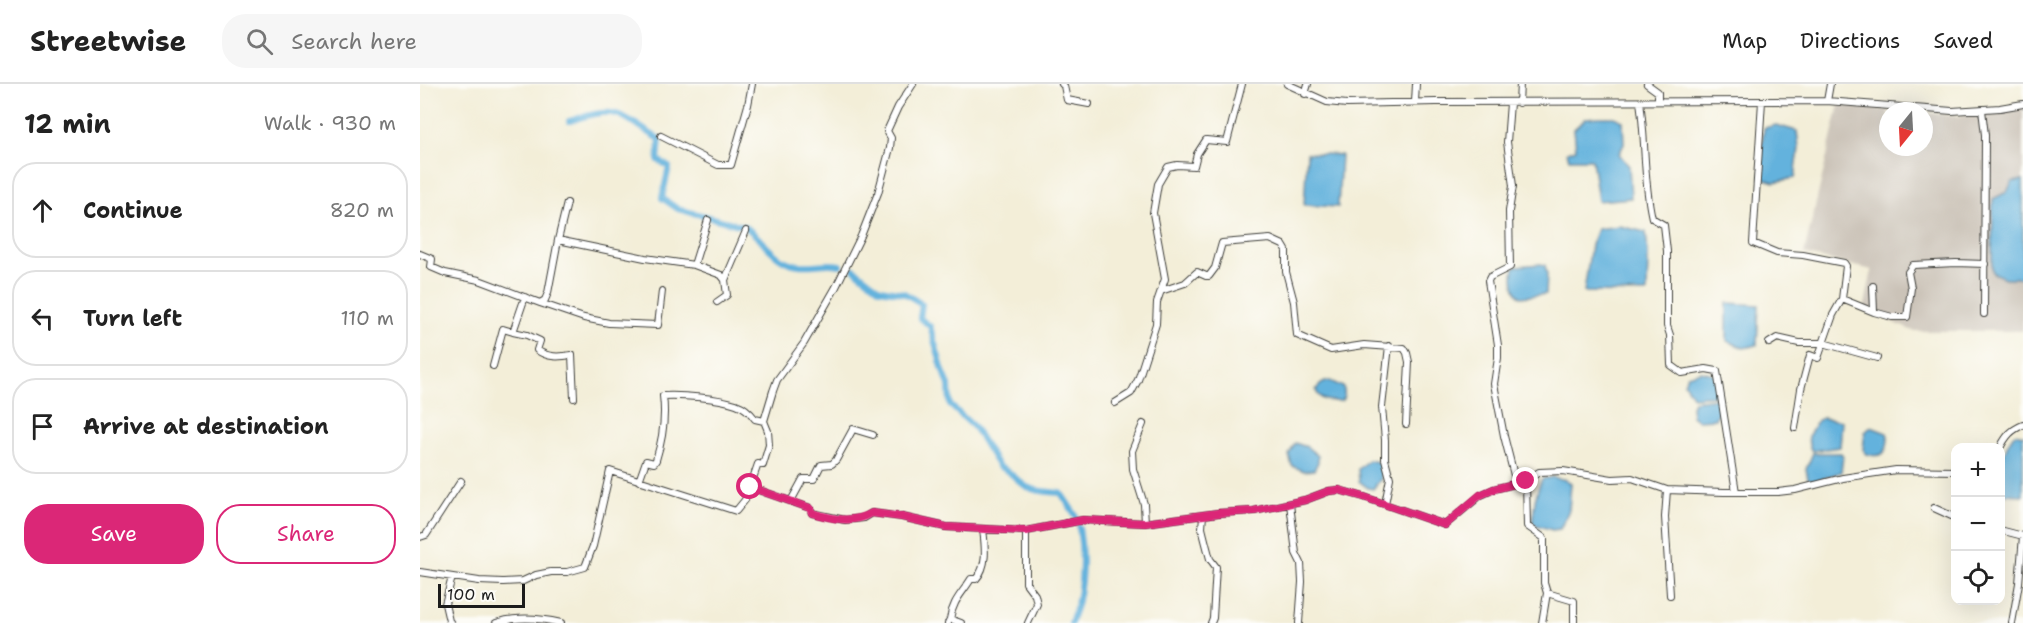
<!DOCTYPE html>
<html lang="en">
<head>
<meta charset="utf-8">
<style>
  body { margin:0; font-family:"Shantell Sans",sans-serif; background:#f6f6f6; color:#222 }
  .controls { position:absolute; right:18px; bottom:18px; display:grid; overflow:hidden; border-radius:12px; box-shadow:0 6px 24px #0002 }
  .controls button { width:54px; height:54px; display:grid; place-items:center; padding:0; border:0; border-bottom:2px solid #e0e0e0; background:#fff; color:#222; font:30px sans-serif }
  .compass { position:absolute; left:1459px; top:18px; width:54px; height:54px; border-radius:50%; background:#fff; box-shadow:0 6px 24px #0002; rotate:198deg }
  .scale { position:absolute; left:18px; bottom:15px; width:87px; box-sizing:border-box; padding-left:6px; border:3px solid #1c1c1c; border-top:0; font-size:16px; line-height:21px; white-space:nowrap; color:#1c1c1c; -webkit-text-stroke:4px #fdfcf7; paint-order:stroke }
  .stop { position:absolute; width:18px; height:18px; margin:-14px; border:4px solid #db2777; border-radius:50%; background:#fff }
  .stop.end { background:#db2777; border-color:#fff; box-shadow:0 2px 6px #0008 }
  .list { margin:0; padding:0; list-style:none }
  h2 { display:flex; justify-content:space-between; align-items:center; height:78px; margin:0; padding:0 24px; font-size:26px }
  h2 small { font-size:20px; font-weight:400; color:#767676 }
  .list li { display:grid; grid-template-columns:39px 1fr auto; gap:18px; align-items:center; box-sizing:border-box; height:96px; margin:0 12px 12px; padding:0 12px; border:2px solid #e0e0e0; border-radius:24px }
  .list b { display:block; font-size:22px; white-space:nowrap }
  .list em { font-size:20px; font-style:normal; color:#767676 }
  .actions { display:flex; gap:12px; padding:18px 24px }
  .actions a { flex:1; padding:14px 0; border:2px solid #db2777; border-radius:24px; text-align:center; font-size:21px; color:#db2777 }
  .actions .main { background:#db2777; color:#fff }
  .icon { flex:none; width:33px; height:33px; fill:none; stroke:currentColor; stroke-width:2; stroke-linecap:round; stroke-linejoin:round }
  .map { position:relative; flex:none; width:1603px; height:539px; overflow:hidden }
  header { display:flex; align-items:center; gap:36px; box-sizing:border-box; height:84px; padding:0 30px; background:#fff; border-bottom:2px solid #e0e0e0 }
  header strong { font-size:28px }
  nav { display:flex; gap:33px; margin-inline-start:auto; font-size:21px }
  .search { width:420px; height:54px; background:#f6f6f6; display:flex; align-items:center; gap:15px; box-sizing:border-box; padding:0 21px; border-radius:24px; color:#767676; font-size:22px }
  main { display:flex }
  aside { flex:1; background:#fff }
  .map>svg:first-child { display:block }
  .industrial { fill:#cbc3b8 }
  .water { fill:#63b2dd; stroke:#40677c; stroke-width:1.5 }
  .lines { fill:none; stroke-linecap:round; stroke-linejoin:round }
  .canal { stroke:#63b2dd; stroke-width:6 }
  .minor-casing { stroke:#3c3c38; stroke-width:8 }
  .minor { stroke:#fff; stroke-width:6 }
  .route { stroke:#db2777; stroke-width:8 }
</style>
</head>
<body>
<header>
<strong>Streetwise</strong>
<div class="search"><svg class="icon" aria-label="search" viewBox="0 0 24 24"><circle cx="10" cy="10" r="6"/><path d="M15 15l6 6"/></svg>Search here</div>
<nav><a>Map</a><a>Directions</a><a>Saved</a></nav>
</header>
<main>
<aside>
<h2>12 min<small>Walk · 930 m</small></h2>
<ul class="list">
<li><svg class="icon" aria-label="ahead" viewBox="0 0 24 24"><path d="M12 20V5M6 11l6-6 6 6"/></svg><div><b>Continue</b></div><em>820 m</em></li>
<li><svg class="icon" aria-label="left" viewBox="0 0 24 24"><path d="M17 20v-9H6M10 6l-5 5 5 5"/></svg><div><b>Turn left</b></div><em>110 m</em></li>
<li><svg class="icon" aria-label="arrive" viewBox="0 0 24 24"><path d="M6 21V4h12l-3 4 3 4H6"/></svg><div><b>Arrive at destination</b></div></li>
</ul>
<div class="actions"><a class="main">Save</a><a>Share</a></div>
</aside>
<div class="map">
<svg width="1603" height="539" viewBox="0 0 1603 539">
  <rect width="100%" height="100%" fill="#fdfcf7"/>
  <filter id="ink" filterUnits="userSpaceOnUse"><feTurbulence type="fractalNoise" baseFrequency=".0167" numOctaves="2"/><feDisplacementMap in="SourceGraphic" scale="12" xChannelSelector="R" yChannelSelector="G"/><feConvolveMatrix kernelMatrix="1 2 1 2 8 2 1 2 1" color-interpolation-filters="sRGB"/></filter>
  <filter id="wash" filterUnits="userSpaceOnUse"><feTurbulence type="fractalNoise" baseFrequency=".008" numOctaves="4" result="noise"/><feDisplacementMap in="SourceGraphic" scale="24" xChannelSelector="R" yChannelSelector="G"/><feGaussianBlur stdDeviation="1.35" result="paint"/><feColorMatrix in="noise" values="0 0 0 0 0 0 0 0 0 0 0 0 0 0 0 0 0 1.4 0 .05"/><feComposite in="paint" operator="in"/></filter>
  <g filter="url(#wash)">
    <rect width="100%" height="100%" fill="#f3eed8"/>
    <path class="industrial" d="M1419,21L1480,27H1468V63H1504V29L1538,32L1603,24V247H1493L1444,226L1452,186L1384,170Z"/>
    <path class="water" d="M1178,33H1194L1203,37L1204,60L1199,70L1209,82L1211,114L1178,117L1172,75H1149L1147,68L1156,65L1154,45L1166,34Z
      M1356,41L1377,47L1379,64L1375,94L1354,98L1341,94V67L1344,44Z
      M887,69L921,71L918,123L884,121Z
      M1603,96V194H1585L1573,189L1572,183L1573,115L1587,108L1592,98Z
      M1199,142L1226,148L1228,171L1227,209L1164,208L1171,161L1177,145Z
      M1121,180L1125,181L1127,190L1126,210L1101,213C1093,207 1092,194 1094,184L1097,182Z
      M1307,219L1339,221L1337,261L1324,264L1307,257Z
      M1281,287L1294,290L1299,311L1273,313L1264,299L1267,291Z
      M910,297L923,303C925,308 925,313 921,317C911,318 899,317 896,306C900,300 903,298 910,297Z
      M1297,314C1301,321 1298,328 1295,335L1277,336L1272,332L1271,322L1274,317Z
      M1402,334L1422,337L1420,363L1392,367C1384,356 1391,346 1398,336Z
      M1451,343L1467,349L1468,352C1468,365 1465,374 1451,371C1444,369 1447,371 1443,365L1445,348Z
      M1595,349L1603,351V411L1584,410C1575,392 1583,364 1595,349Z
      M875,359L887,363L898,372V378L894,386L884,387L872,382L869,371Z
      M1393,369H1421L1423,372L1421,388L1396,397L1388,395L1386,385Z
      M948,376L958,378L961,382V395L953,405L948,404L939,397L938,385Z
      M1133,393L1146,396L1151,399L1149,426L1140,445L1132,446L1113,440C1113,424 1115,409 1122,395Z"/>
    <g class="lines">
      <path class="canal" d="M149,37C163,33 181,26 196,30C209,33 227,49 240,55L238,76L249,83L242,114L258,125L323,142C339,150 347,167 363,176C384,187 400,177 420,181
        M434,185L460,205L484,209L502,220L500,234L510,242L523,287L529,301L530,321L554,343L579,383C591,387 596,396 607,403C617,408 630,408 641,409L656,432
        M651,539C653,531 657,524 658,516C663,492 663,467 659,443"/>
    </g>
  </g>
  <g filter="url(#ink)">
    <g class="lines">
      <defs>
        <path id="minor" d="M642,0L644,2L647,16L669,20
          M867,0L907,18L927,20L1016,18L1407,17L1532,27L1580,24L1603,20
          M1227,0L1238,8V17
          M885,10L888,0
          M1342,17L1333,159L1357,169L1383,171L1424,179L1426,182L1422,215L1413,231L1398,274L1390,271L1381,305L1375,344
          M1407,17L1410,0
          M995,18L996,0
          M1220,18C1226,56 1223,96 1232,134L1244,141L1247,167V242L1250,251L1251,281L1262,289L1286,285L1297,287L1316,408
          M1090,19L1087,58L1093,102L1089,127L1090,183L1070,193L1068,197L1078,261V274L1074,300L1084,352L1096,399
          M1099,19L1100,0
          M1562,26L1565,51L1564,230
          M241,52L298,81H311L328,21L332,0
          M138,156L147,119
          M0,170L12,175L11,183L25,189L59,196L120,219L125,216L128,209L138,156L225,174L274,181L301,191L305,196L307,211L297,218
          M274,181L288,136
          M305,196L326,147
          M1453,202L1454,228L1472,233H1487L1491,204L1488,188L1493,181L1536,179L1565,180
          M741,207L765,199L777,188L786,192H789L795,184L802,159L850,155L863,161L866,166V188L874,218L877,251L911,266L944,261L984,264L987,269L989,278L986,340
          M105,213L93,248L107,251L120,257L117,266C128,274 139,273 152,271L154,314
          M1422,215L1454,228
          M120,219L164,234L189,239L238,241L242,207
          M1349,259L1357,254L1379,259H1403L1457,274
          M73,282L83,245L93,248
          M695,319L711,309L718,296L736,240L737,218L745,195L733,129L738,100L748,83L757,81L774,82L777,70L786,56L807,58L822,0
          M723,340L712,367L713,385L724,420L725,439
          M1580,364C1586,352 1591,346 1603,341
          M219,397L226,377L234,379L236,376C243,354 246,335 243,312C263,311 298,314 316,320C325,323 330,328 335,335L344,337
          M1106,397L1107,442L1124,454V499L1127,509L1122,539
          M330,403L338,380L343,381L349,361L348,347L344,337L353,307L357,296L384,259L416,203L441,152L458,109L470,64L471,54L467,47L478,23L493,0
          M371,417L383,395H394L401,381L412,380L416,376L433,345L453,351
          M870,420L876,469L881,479L882,498L879,539
          M965,420L970,394L965,375V356L962,323L969,262
          M1514,424L1536,434
          M783,431L782,444L785,456L790,475L796,483L793,534L791,539
          M1580,446L1603,452L1599,499L1592,539
          M606,447V499L615,511L617,520L608,539
          M0,453L6,451L41,397
          M0,488L59,497L83,498L103,497L116,491L131,488H147L165,483L173,462L190,387L316,427L325,416L330,403L390,424L392,429L425,436L444,434L452,429L482,433L526,443L606,447L663,436L725,439L798,429L834,427L885,416L909,407L919,406L944,413L1025,441L1061,411L1074,405L1106,397L1119,388L1143,387L1192,395L1212,394L1247,406
          M1127,509L1154,517V539
          M1250,511L1245,433L1247,406L1304,408H1358L1375,406L1423,394L1476,386L1536,387
          M530,535C533,516 542,510 551,495H556C568,482 565,462 563,445
          M31,539L29,537L25,520L32,493
          M76,539C97,532 120,534 141,539
          M528,539L530,535L541,539"/>
      </defs>
      <use href="#minor" class="minor-casing"/>
      <use href="#minor" class="minor"/>
    </g>
  </g>
  <g class="lines" filter="url(#ink)">
    <path class="route" d="M330,403L390,424L392,429C412,435 433,440 452,429L482,433L526,443L606,447L663,436L725,439L798,429L834,427L885,416L909,407L919,406L944,413L1025,441L1060,411L1074,405L1106,397"/>
  </g>
</svg>
<div class="controls">
<button>+</button>
<button>−</button>
<button><svg class="icon" aria-label="locate" viewBox="0 0 24 24"><circle cx="12" cy="12" r="6"/><path d="M12 2v4M12 18v4M2 12h4M18 12h4"/></svg></button>
</div>
<svg class="compass" viewBox="-18 -18 36 36"><path d="M0-13l5 13h-10z" fill="#e53935"/><path d="M0 13l5-13h-10z" fill="#767676"/></svg>
<div class="scale">100 m</div>
<div class="stop" style="left:330px;top:403px"></div>
<div class="stop end" style="left:1106px;top:397px"></div>
</div>
</main>
</body>
</html>
